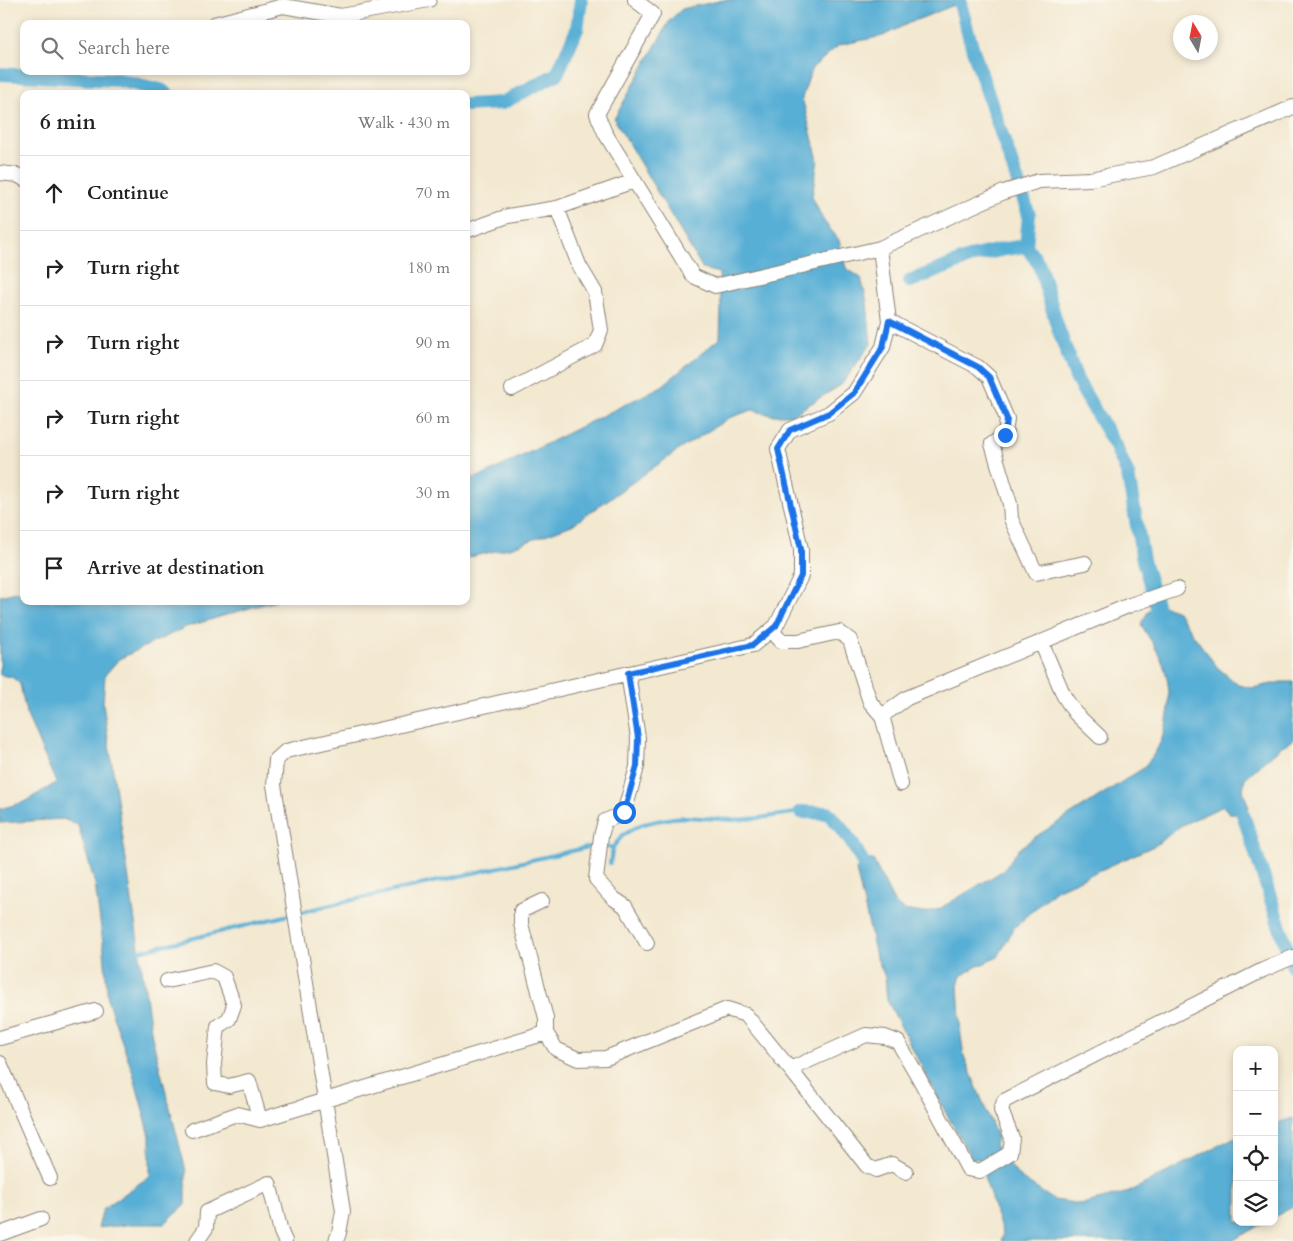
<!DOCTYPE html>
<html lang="en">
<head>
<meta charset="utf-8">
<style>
  body { margin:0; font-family:Cardo,serif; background:#f6f6f6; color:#222 }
  .controls { position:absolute; right:15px; bottom:15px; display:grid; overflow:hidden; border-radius:10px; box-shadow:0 2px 8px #0003 }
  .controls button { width:45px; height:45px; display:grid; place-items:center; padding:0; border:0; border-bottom:1px solid #e0e0e0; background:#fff; color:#222; font:25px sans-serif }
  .compass { position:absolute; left:1173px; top:15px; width:45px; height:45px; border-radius:50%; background:#fff; box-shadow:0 2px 8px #0003; rotate:350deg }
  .stop { position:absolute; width:15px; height:15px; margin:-11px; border:4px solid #1a73e8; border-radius:50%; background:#fff }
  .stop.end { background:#1a73e8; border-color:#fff; box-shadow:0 1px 5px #0008 }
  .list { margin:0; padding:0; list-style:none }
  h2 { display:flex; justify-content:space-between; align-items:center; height:65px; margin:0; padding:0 20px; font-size:21px }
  h2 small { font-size:16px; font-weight:400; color:#767676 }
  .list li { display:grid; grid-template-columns:32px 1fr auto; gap:15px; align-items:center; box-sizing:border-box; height:75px; padding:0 20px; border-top:1px solid #e0e0e0 }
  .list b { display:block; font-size:19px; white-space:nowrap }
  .list em { font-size:16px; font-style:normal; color:#767676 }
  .icon { flex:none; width:28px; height:28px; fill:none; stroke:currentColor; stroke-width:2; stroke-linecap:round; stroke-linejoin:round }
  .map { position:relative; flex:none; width:1293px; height:1241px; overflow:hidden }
  .search { position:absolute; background:#fff; box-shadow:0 2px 8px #0003; left:20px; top:20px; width:450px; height:55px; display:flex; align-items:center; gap:12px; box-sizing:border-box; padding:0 18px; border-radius:10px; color:#767676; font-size:19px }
  .panel { position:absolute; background:#fff; box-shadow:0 2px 8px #0003; left:20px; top:90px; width:450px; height:515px; border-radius:10px }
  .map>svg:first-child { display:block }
  .water { fill:#58afd5; stroke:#3a6678 }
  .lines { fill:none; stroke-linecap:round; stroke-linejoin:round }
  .stream { stroke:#58afd5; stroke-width:4 }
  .canal { stroke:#58afd5; stroke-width:14 }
  .minor-casing { stroke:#888276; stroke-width:16 }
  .minor { stroke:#fff; stroke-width:14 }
  .route { stroke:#1a73e8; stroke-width:6 }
</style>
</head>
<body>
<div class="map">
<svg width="1293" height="1241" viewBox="0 0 1293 1241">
  <rect width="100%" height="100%" fill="#fbf7ec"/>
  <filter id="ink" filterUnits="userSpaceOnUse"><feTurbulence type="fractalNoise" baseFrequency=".02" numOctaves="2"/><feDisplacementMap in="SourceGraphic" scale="10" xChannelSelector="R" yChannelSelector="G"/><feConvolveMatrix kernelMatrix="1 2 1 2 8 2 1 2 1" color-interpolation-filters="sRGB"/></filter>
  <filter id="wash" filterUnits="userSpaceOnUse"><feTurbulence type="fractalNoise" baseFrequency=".0096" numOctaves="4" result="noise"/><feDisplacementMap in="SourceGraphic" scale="20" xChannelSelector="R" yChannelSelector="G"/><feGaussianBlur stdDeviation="1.12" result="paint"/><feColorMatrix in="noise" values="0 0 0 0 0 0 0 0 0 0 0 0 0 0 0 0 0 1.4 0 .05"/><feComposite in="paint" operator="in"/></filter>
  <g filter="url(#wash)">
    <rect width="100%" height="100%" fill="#f3e8d0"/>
    <path class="water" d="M723,0H967L909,23L883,36L839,45L812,68L802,98L818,160L812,196L823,220L839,240L846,268L861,278L867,302L871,344L841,385L792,415H772L752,410L729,418L680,449L572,525L513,547L466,558V480L484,475L662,386L720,338L721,308L719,273L703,269L614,119L670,20L682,9Z
      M24,590V601H277L253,607L186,627L119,659L105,675L103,703L152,1037L186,1171V1204L164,1224H134L98,1228L103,1209L150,1176V1136L132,1070L108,1002L104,951L95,884L78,825L63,819L0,823V809L24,802L56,783L26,713L20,684L12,677L0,675V596Z
      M1156,607H1167L1177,611L1192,633L1217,667L1238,685L1253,688L1281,682H1293V740L1282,746L1245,778L1243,790L1249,808L1242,813H1229L1223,806L1182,825L1156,845L1054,891L1014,928L998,957L976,967L961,976L958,985L961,1036L964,1056L997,1137L995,1145L1019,1177L1054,1200L1082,1204L1129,1192L1237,1136V1222H1265L1232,1241H1001L1003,1235L978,1158L972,1159L941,1104L887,1000L885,977L876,956L856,870L862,860H873L895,904L904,910L923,913L939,909L1004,870L1017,851L1032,839L1142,769C1145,765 1149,761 1152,757C1170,732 1174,693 1163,664C1158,650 1148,637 1141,624L1148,612Z
      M1293,1118V1207L1274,1217V1124Z"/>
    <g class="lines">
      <path class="stream" d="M610,863L613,847L623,835L640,825L656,821L673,818L687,817L732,820L759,818L801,812
        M136,952L322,907L589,847H613"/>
      <path class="canal" d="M959,0L973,50L1029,215L1026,246
        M0,74L118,80L161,90L167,94
        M466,105L502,103L557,74L577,29L581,0
        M910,281L974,256L1005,249L1026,246L1039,264L1058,328L1077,380L1116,447L1128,475L1143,560L1159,614L1164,623
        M1237,796L1293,967
        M801,812L828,813C846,831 860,854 869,877"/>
    </g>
  </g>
  <g filter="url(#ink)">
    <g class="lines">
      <defs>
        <path id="minor" d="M635,0L653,14L597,114L605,133L693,276L715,286L880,248L1004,192L1039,181L1090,179L1154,167L1293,107
          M214,24L283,6L341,16L429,0
          M0,173L17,175L24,179
          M466,231L508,216L557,208L634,181
          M889,321L978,367L989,377L1007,419L1005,435L992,444L1010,504L1011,519L1036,573L1085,563
          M512,389L595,345L601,330L595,292L579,265L557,208
          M771,630L781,641H798L839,632L850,640L870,702L882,716L901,784
          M1041,642L1064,696L1075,713L1100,737
          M628,673L638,738L637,767L624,813L605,821L601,836L596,879L613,898L625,906L647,943
          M882,716L907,698L1130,605L1177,589
          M542,901L521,911V924L546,1018V1033L556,1049L578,1059L606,1058L727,1009L746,1015L790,1069L866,1035L885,1037L898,1042L919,1078L968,1169L980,1171L1010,1153L1012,1138L1001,1110L1004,1101L1263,970L1293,957
          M167,981L213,971L224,977L234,1005L229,1019L218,1026L214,1064L215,1083L229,1086L249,1081L260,1120L546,1033
          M0,1038L96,1011
          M0,1063L50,1178
          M790,1069L867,1166L876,1170L892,1164L906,1172
          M192,1130L237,1114L260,1120
          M0,1234L41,1219
          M197,1241L206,1228L207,1212L269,1183L281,1232L285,1241
          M336,1241L339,1233L343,1211L274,785L276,760L286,751L753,645L776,626L801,576V549L778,449L790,430L829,413L854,393L883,347L889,321L880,248"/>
      </defs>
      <use href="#minor" class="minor-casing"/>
      <use href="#minor" class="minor"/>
    </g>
  </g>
  <g class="lines" filter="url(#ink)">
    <path class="route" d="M624,812L637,766L638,738L628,673L753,645L776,626L801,576V549L778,449L790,430L829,413L854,393L883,347L889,321L978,367L989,377L1007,419L1005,435"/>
  </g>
</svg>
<div class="controls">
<button>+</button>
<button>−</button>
<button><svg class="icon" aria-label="locate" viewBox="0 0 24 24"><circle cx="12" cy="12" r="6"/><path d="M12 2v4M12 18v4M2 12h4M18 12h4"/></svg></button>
<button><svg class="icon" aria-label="layers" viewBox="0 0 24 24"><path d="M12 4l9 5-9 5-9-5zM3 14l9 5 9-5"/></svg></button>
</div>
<svg class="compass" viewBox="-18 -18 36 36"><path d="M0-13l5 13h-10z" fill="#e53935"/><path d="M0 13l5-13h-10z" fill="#767676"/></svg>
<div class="stop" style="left:624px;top:812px"></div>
<div class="stop end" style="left:1005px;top:435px"></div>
<div class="search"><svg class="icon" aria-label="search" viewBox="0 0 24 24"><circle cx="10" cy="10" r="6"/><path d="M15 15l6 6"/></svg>Search here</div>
<section class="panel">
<h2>6 min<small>Walk · 430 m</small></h2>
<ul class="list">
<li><svg class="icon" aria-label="ahead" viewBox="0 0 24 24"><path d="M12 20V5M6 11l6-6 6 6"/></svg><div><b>Continue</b></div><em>70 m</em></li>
<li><svg class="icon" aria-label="right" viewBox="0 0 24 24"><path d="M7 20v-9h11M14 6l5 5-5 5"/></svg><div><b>Turn right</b></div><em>180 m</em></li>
<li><svg class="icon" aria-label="right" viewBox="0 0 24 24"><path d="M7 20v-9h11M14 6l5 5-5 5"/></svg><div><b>Turn right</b></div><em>90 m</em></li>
<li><svg class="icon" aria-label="right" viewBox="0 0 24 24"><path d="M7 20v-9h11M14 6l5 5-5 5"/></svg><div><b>Turn right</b></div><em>60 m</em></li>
<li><svg class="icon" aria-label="right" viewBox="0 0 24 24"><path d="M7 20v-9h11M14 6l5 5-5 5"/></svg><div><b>Turn right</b></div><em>30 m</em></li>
<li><svg class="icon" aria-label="arrive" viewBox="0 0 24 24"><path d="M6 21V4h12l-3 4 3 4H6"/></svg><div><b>Arrive at destination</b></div></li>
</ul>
</section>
</div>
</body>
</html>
